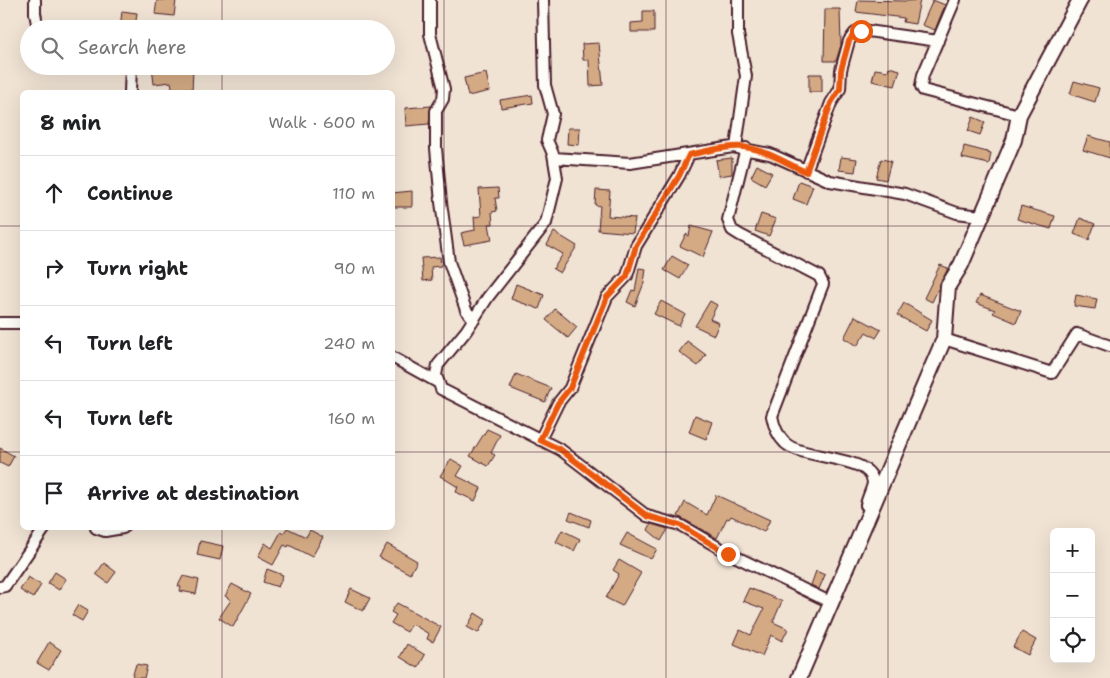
<!DOCTYPE html>
<html lang="en">
<head>
<meta charset="utf-8">
<style>
  body { margin:0; font-family:"Shantell Sans",sans-serif; background:#f2f2f2; color:#202124 }
  .controls { position:absolute; right:15px; bottom:15px; display:grid; overflow:hidden; border-radius:8px; box-shadow:0 5px 20px #0002 }
  .controls button { width:45px; height:45px; display:grid; place-items:center; padding:0; border:0; border-bottom:1px solid #e0e0e0; background:#fff; color:#202124; font:25px sans-serif }
  .stop { position:absolute; width:15px; height:15px; margin:-11px; border:4px solid #ea580c; border-radius:50%; background:#fff }
  .stop.end { background:#ea580c; border-color:#fff; box-shadow:0 1px 5px #0008 }
  .list { margin:0; padding:0; list-style:none }
  h2 { display:flex; justify-content:space-between; align-items:center; height:65px; margin:0; padding:0 20px; font-size:21px }
  h2 small { font-size:16px; font-weight:400; color:#757577 }
  .list li { display:grid; grid-template-columns:32px 1fr auto; gap:15px; align-items:center; box-sizing:border-box; height:75px; padding:0 20px; border-top:1px solid #e0e0e0 }
  .list b { display:block; font-size:19px; white-space:nowrap }
  .list em { font-size:16px; font-style:normal; color:#757577 }
  .icon { flex:none; width:28px; height:28px; fill:none; stroke:currentColor; stroke-width:2; stroke-linecap:round; stroke-linejoin:round }
  .map { position:relative; flex:none; width:1110px; height:678px; overflow:hidden }
  .search { position:absolute; background:#fff; box-shadow:0 5px 20px #0002; left:20px; top:20px; width:375px; height:55px; display:flex; align-items:center; gap:12px; box-sizing:border-box; padding:0 18px; border-radius:28px; color:#757577; font-size:19px }
  .panel { position:absolute; background:#fff; box-shadow:0 5px 20px #0002; left:20px; top:90px; width:375px; height:440px; border-radius:8px }
  .map>svg:first-child { display:block }
  .building { fill:#d3aa84; stroke:#4a1f2b }
  .lines { fill:none; stroke-linecap:round; stroke-linejoin:round }
  .street-casing { stroke:#4a1f2b; stroke-width:14 }
  .secondary-casing { stroke:#4a1f2b; stroke-width:18 }
  .street { stroke:#fdfcf7; stroke-width:10 }
  .secondary { stroke:#fdfcf7; stroke-width:14 }
  .route { stroke:#ea580c; stroke-width:6 }
  .grid { fill:none; stroke:#4a1f2b; stroke-width:1; stroke-opacity:0.55 }
</style>
</head>
<body>
<div class="map">
<svg width="1110" height="678" viewBox="0 0 1110 678">
  <rect width="100%" height="100%" fill="#f0e3d4"/>
  <filter id="ink" filterUnits="userSpaceOnUse"><feTurbulence type="fractalNoise" baseFrequency=".02" numOctaves="2"/><feDisplacementMap in="SourceGraphic" scale="10" xChannelSelector="R" yChannelSelector="G"/><feConvolveMatrix kernelMatrix="1 2 1 2 8 2 1 2 1" color-interpolation-filters="sRGB"/></filter>
  <g filter="url(#ink)">
    <path class="building" d="M157,0H176L174,16L155,14Z
      M858,0L907,1L920,0L915,24L903,22L904,18L856,12Z
      M933,0L945,5L935,30L922,25Z
      M825,9H840L841,45L836,61H824Z
      M122,11L137,13L135,29H120Z
      M643,11H654V32H631V23L643,22Z
      M599,43L603,85L590,86L589,60H583L582,44Z
      M170,66V69H193L192,92H173L171,82L154,84L152,67Z
      M889,67L900,70L895,86L872,81L875,69L888,71Z
      M486,73L490,91L468,96L464,78Z
      M809,74H822V92H809Z
      M1074,81L1099,88L1095,102L1070,94Z
      M532,95L533,103L501,108L500,100Z
      M431,106L429,124L406,126L405,108Z
      M973,117L985,122L980,135L968,131Z
      M568,128H580L579,145L567,144Z
      M1088,136L1110,142V158L1083,150Z
      M964,146L991,153L989,164L962,158Z
      M841,157L857,159L855,172L839,170Z
      M732,158V174L719,176L716,160Z
      M881,159L891,161L886,180L876,178Z
      M757,165L772,173L765,185L751,177Z
      M799,181L813,186L806,204L793,199Z
      M498,188L499,198H495L497,211L492,212L493,224H489L492,240L464,245L461,233L475,230L474,217L481,216L479,189Z
      M596,190L610,191L608,216L635,218L633,233L598,230L600,206L595,205Z
      M412,191V207H392V193Z
      M1021,206L1055,216L1051,229L1017,219Z
      M761,214L776,219L769,236L755,231Z
      M1080,218L1095,224L1089,240L1074,234Z
      M691,226L713,232L703,257L680,246L686,234L689,236Z
      M554,232L577,246L560,273L553,269L563,254L547,245Z
      M672,256L688,265L680,279L664,270Z
      M440,257L441,266L431,267L432,280L423,281L421,258Z
      M940,265L948,268L932,302L924,298Z
      M639,268L646,269L644,283L635,306L627,302L632,290L635,291Z
      M516,284L544,295L539,309L511,299Z
      M980,295L1021,311L1016,323L993,313L995,310L976,303Z
      M1076,295L1097,299L1095,309L1074,306Z
      M661,301L685,314L679,326L654,314Z
      M710,301L717,305L710,319L719,323L714,335L695,326Z
      M904,303L932,320L926,331L897,315Z
      M555,309L577,327L568,338L546,320Z
      M855,316L881,330L876,338L866,332L857,346L844,338Z
      M687,341L706,355L698,366L679,352Z
      M516,374L551,388L545,402L510,388Z
      M695,415L712,422L706,439L689,432Z
      M487,429L500,435L491,453L495,455L488,466L470,456Z
      M0,448L14,456L8,467L0,463Z
      M451,459L463,466L457,476L481,488L475,501L456,492L458,487L440,476Z
      M716,495L770,520L764,532L731,516L729,519L727,518L717,538L678,516L685,502L707,515Z
      M571,512L591,520L589,527L568,519Z
      M651,524L668,529L661,541L648,530Z
      M287,528L306,537L310,530L323,537L312,557L289,545L288,547L284,545L273,565L258,557L265,543L272,548L281,532L283,534Z
      M562,530L580,539L574,551L556,542Z
      M627,533L657,549L651,559L620,545Z
      M200,541L223,546L220,560L197,555Z
      M387,544L417,561L410,574L379,557Z
      M619,560L641,573L622,606L606,598L619,574L613,570Z
      M104,563L116,572L108,583L96,574Z
      M267,569L283,575L278,587L263,582Z
      M816,571L825,575L819,589L811,585Z
      M55,572L66,579L59,590L48,583Z
      M183,576L199,580L196,594L180,591L181,587L178,586Z
      M28,577L41,585L33,598L20,590Z
      M232,584L251,594L233,627L219,618L231,600L225,596Z
      M749,588L782,601L773,622L788,629L782,641L771,635L762,656L734,644L740,630L751,635L764,609L743,601Z
      M351,589L370,598L363,611L345,602Z
      M397,603L441,627L433,642L427,639L429,634L412,624L407,632L391,623L396,615L391,612Z
      M78,605L88,611L82,621L72,615Z
      M475,613L486,620L478,633L467,627Z
      M1022,632L1036,640L1028,655L1013,647Z
      M49,642L61,650L49,670L37,663Z
      M407,644L425,655L418,668L400,657Z
      M136,664L147,666L144,678H132Z"/>
    <g class="lines">
      <defs>
        <path id="street" d="M35,0V13L38,29
          M430,0V34L444,89L443,99L436,111V148L441,202L449,262L466,310L474,320
          M543,0L545,85L553,114L547,140L553,154L557,178L546,223L488,297L466,331L438,365L436,375L441,389L561,450L647,516L680,525L728,553L832,603
          M955,0L923,75L921,86L923,90L1019,115
          M130,92L131,66
          M736,147L746,76L738,34V0
          M746,148L728,220L732,230L740,235L819,276L823,284L772,416C774,427 777,435 785,443C803,460 873,455 873,483C872,490 867,498 866,505L872,509
          M554,158L630,163L733,147L770,154L830,181L905,194L957,213L981,216
          M806,171L831,103L840,89L841,70L849,41L855,33L868,31L938,41
          M0,323H22
          M944,339L1052,373L1077,334L1110,346
          M392,357L437,382
          M540,440L558,403L570,388L607,297L627,276L636,246L679,176L689,155
          M96,528L105,531L123,528
          M0,587L5,586L45,528"/>
        <path id="secondary" d="M799,678L944,339L948,286L961,265L1014,140L1019,115L1080,0"/>
      </defs>
      <use href="#street" class="street-casing"/>
      <use href="#secondary" class="secondary-casing"/>
      <use href="#street" class="street"/>
      <use href="#secondary" class="secondary"/>
    </g>
  </g>
  <g class="lines" filter="url(#ink)">
    <path class="route" d="M728,554L680,525L647,516L561,450L540,440L558,403L570,388L607,297L627,276L636,246L679,176L689,155C703,152 717,148 732,147C758,144 783,162 806,172L831,103L840,89L841,70L849,41L855,33L861,31"/>
  </g>
  <path class="grid" d="M222,0V29M444,0V678M666,0V678M888,0V678M222,66V92M0,226H22M392,226H1110M0,452H22M392,452H1110M222,528V678"/>
</svg>
<div class="controls">
<button>+</button>
<button>−</button>
<button><svg class="icon" aria-label="locate" viewBox="0 0 24 24"><circle cx="12" cy="12" r="6"/><path d="M12 2v4M12 18v4M2 12h4M18 12h4"/></svg></button>
</div>
<div class="stop" style="left:861px;top:31px"></div>
<div class="stop end" style="left:728px;top:554px"></div>
<div class="search"><svg class="icon" aria-label="search" viewBox="0 0 24 24"><circle cx="10" cy="10" r="6"/><path d="M15 15l6 6"/></svg>Search here</div>
<section class="panel">
<h2>8 min<small>Walk · 600 m</small></h2>
<ul class="list">
<li><svg class="icon" aria-label="ahead" viewBox="0 0 24 24"><path d="M12 20V5M6 11l6-6 6 6"/></svg><div><b>Continue</b></div><em>110 m</em></li>
<li><svg class="icon" aria-label="right" viewBox="0 0 24 24"><path d="M7 20v-9h11M14 6l5 5-5 5"/></svg><div><b>Turn right</b></div><em>90 m</em></li>
<li><svg class="icon" aria-label="left" viewBox="0 0 24 24"><path d="M17 20v-9H6M10 6l-5 5 5 5"/></svg><div><b>Turn left</b></div><em>240 m</em></li>
<li><svg class="icon" aria-label="left" viewBox="0 0 24 24"><path d="M17 20v-9H6M10 6l-5 5 5 5"/></svg><div><b>Turn left</b></div><em>160 m</em></li>
<li><svg class="icon" aria-label="arrive" viewBox="0 0 24 24"><path d="M6 21V4h12l-3 4 3 4H6"/></svg><div><b>Arrive at destination</b></div></li>
</ul>
</section>
</div>
</body>
</html>
